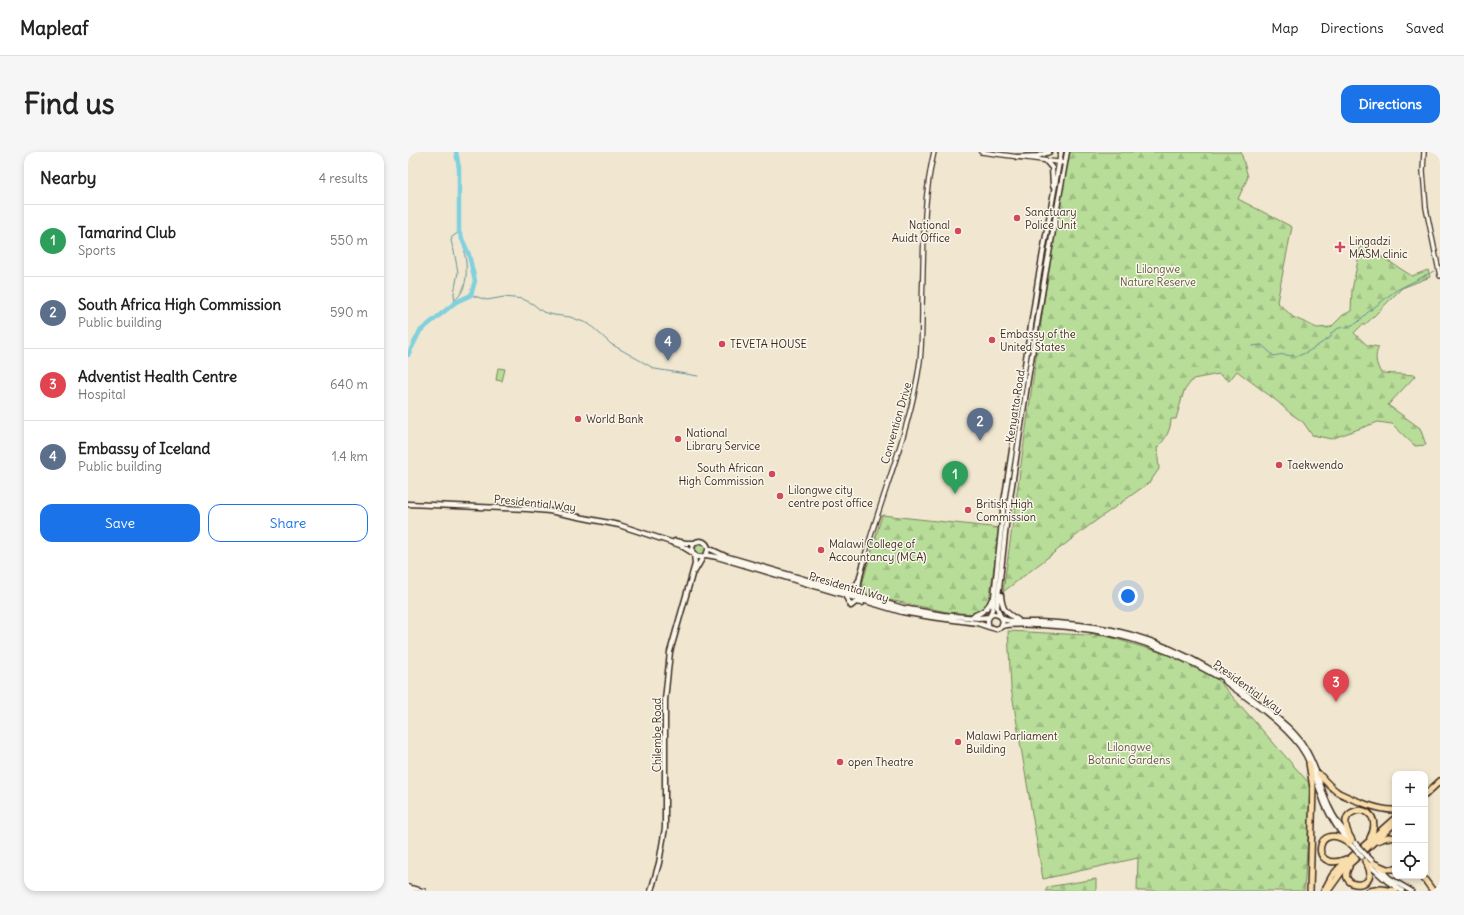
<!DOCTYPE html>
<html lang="en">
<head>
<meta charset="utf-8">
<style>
  body { margin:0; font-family:Delius,sans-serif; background:#f6f6f6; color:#222 }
  .controls { position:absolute; right:12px; bottom:12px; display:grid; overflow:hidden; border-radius:8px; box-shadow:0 2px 6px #0003 }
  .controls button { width:36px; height:36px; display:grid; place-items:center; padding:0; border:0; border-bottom:1px solid #e0e0e0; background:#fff; color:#222; font:20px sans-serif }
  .you { position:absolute; left:720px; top:444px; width:14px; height:14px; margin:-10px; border:3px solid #fff; border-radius:50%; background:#1a73e8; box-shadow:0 0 0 6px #1a73e833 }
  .badge { display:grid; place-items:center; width:26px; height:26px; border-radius:50%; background:#1a73e8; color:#fff; font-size:13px; font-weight:700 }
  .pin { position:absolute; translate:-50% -33px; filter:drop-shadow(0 1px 2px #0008) }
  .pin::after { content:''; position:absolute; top:21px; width:14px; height:12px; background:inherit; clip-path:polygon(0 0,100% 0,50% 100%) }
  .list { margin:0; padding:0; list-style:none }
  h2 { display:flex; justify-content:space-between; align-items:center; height:52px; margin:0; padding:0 16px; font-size:17px }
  h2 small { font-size:13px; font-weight:400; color:#767676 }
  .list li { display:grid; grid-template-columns:26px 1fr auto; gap:12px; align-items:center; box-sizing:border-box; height:72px; padding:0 16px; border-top:1px solid #e0e0e0 }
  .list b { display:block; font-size:15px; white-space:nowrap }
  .list p { margin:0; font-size:13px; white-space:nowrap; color:#767676 }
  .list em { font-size:13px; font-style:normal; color:#767676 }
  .actions { display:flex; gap:8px; padding:12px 16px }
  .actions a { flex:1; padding:9px 0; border:1px solid #1a73e8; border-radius:12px; text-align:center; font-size:14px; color:#1a73e8 }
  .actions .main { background:#1a73e8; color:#fff }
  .icon { flex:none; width:22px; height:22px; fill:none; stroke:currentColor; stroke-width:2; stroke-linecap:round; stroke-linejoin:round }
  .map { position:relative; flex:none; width:1032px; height:739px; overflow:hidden; border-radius:12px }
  header { display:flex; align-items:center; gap:24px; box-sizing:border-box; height:56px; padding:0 20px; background:#fff; border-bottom:1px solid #e0e0e0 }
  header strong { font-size:19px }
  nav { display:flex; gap:22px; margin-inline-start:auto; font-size:14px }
  .intro { display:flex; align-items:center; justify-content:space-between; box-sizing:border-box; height:96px; padding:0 24px }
  h1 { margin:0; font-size:28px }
  .button { padding:10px 18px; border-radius:12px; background:#1a73e8; color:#fff; font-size:14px; font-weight:700 }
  main { display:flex; gap:24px; padding:0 24px }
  aside { flex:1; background:#fff; border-radius:12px; box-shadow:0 2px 6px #0003 }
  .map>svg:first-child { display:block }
  .forest { fill:url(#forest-firs); stroke:#79845b }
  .park { fill:url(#park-dots); stroke:#79845b }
  .garden { fill:#b7dd98; stroke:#79845b }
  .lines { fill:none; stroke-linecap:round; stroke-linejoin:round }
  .stream { stroke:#658e91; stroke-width:1 }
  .river { stroke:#81d0dd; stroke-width:4.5 }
  .tertiary-casing { stroke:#3b2a1e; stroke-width:6 }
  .secondary-casing { stroke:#3b2a1e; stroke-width:7 }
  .trunk-casing { stroke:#3b2a1e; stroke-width:8 }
  .tertiary { stroke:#fbf7ec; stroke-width:3.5 }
  .secondary { stroke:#fbf7ec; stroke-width:4 }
  .trunk { stroke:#f9ddab; stroke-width:5 }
  .secondary-bridge-casing { stroke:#3b2a1e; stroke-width:7; stroke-linecap:butt }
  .secondary-bridge { stroke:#fbf7ec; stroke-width:4 }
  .poi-dot { fill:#d1495b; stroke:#fbf7ec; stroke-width:1.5 }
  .labels { text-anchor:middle; stroke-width:3; stroke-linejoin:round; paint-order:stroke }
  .poi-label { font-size:11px; fill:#3b2a1e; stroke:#fbf7ec; text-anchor:start }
  .park-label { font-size:11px; fill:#5a573c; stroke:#fbf7ec }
  .street-label { font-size:11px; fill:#3b2a1e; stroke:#fbf7ec }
</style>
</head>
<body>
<header>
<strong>Mapleaf</strong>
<nav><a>Map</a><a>Directions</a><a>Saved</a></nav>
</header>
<div class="intro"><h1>Find us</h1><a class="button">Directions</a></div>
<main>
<aside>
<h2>Nearby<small>4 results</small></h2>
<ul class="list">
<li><span class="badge" style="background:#2e9e5b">1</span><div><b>Tamarind Club</b><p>Sports</p></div><em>550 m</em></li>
<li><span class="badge" style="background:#5c6f8a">2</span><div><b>South Africa High Commission</b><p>Public building</p></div><em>590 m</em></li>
<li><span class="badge" style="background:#e0444e">3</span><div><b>Adventist Health Centre</b><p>Hospital</p></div><em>640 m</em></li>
<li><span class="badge" style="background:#5c6f8a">4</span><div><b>Embassy of Iceland</b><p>Public building</p></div><em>1.4 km</em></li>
</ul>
<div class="actions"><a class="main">Save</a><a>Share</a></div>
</aside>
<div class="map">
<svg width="1032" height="739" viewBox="0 0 1032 739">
  <defs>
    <pattern id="forest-firs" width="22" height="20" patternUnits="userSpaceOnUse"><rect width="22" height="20" fill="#b7dd98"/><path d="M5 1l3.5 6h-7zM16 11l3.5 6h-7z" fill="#9ebe83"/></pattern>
    <pattern id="park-dots" width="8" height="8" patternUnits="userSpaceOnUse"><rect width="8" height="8" fill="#b7dd98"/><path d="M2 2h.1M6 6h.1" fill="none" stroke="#9ebe83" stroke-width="1.8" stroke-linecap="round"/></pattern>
  </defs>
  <rect width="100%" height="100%" fill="#f1e7d1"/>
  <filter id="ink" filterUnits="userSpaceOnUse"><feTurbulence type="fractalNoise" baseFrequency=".025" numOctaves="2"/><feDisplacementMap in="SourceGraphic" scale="8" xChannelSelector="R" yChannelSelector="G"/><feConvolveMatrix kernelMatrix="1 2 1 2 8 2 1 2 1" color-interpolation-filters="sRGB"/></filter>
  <g filter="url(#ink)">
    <path class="forest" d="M657,0H833L840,25L830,47L884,75L869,150L885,165L909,176L923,175L935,163L943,159L944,138L953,93L963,98L1004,124L1020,118L1022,125L994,136L957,173H954L946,181L959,193L971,195C966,204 968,212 973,221L1008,223L980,253L1012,276L1018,293L1007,294L984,272L970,270L923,287L904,283L895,270L882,261L870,250L829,219L821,229L811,222L785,227L776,239L768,267H763C763,278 757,288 749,296L751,317L742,330L682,373L595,440Z
      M474,363L592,376L579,462L544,461L462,444L456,441L453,436Z
      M600,479L698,484L758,502L808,526L901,631L902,657L896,739H729L730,706L635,727L603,536Z
      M688,727V739H638L639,735Z"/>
    <path class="park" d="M287.5 398a5.5 5.5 0 1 1 11 0a5.5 5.5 0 1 1-11 0Z"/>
    <path class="garden" d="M90,216L97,217L94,229L88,228Z"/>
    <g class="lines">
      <path class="stream" d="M63,143L79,148L96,145L115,147L125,152L135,160L146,163L162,165L181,172L203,192L247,217L290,224
        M48,147C58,139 59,123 58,111C58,105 55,102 58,96
        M47,151L46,141L50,120L46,99L43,89L44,85L51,80
        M844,194L854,193L866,204C874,201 880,204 888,204C898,203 914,190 923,185V181L931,176L939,175L949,171L959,161L987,139L1026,119"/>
      <path class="river" d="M0,203L12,179L48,150L63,143L67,129L61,103L51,80V16L48,0"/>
      <defs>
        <path id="tertiary" d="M573,0L657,11
          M1016,0L1015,19L1018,56L1032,124
          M457,404C475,339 503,276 512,209C514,191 514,172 514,154C516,102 514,50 526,0
          M0,735L16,739"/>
        <path id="secondary" d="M609,5L630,4L641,0
          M638,9L644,16L645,34
          M0,352L120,357L141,359L211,373L272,393L285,401
          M267,389L278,391H287
          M284 397a8 8 0 1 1 16 0a8 8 0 1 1-16 0Z
          M300,396L317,404L495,456L535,463L570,466L581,465
          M298,403L309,405L494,460L523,465L569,471L581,475
          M287,419L295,405
          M438,438H445L451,428
          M593,443C594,458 598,461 610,468
          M453,444C446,436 456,413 458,402
          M438,445L443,454L448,450L454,451
          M565,464C574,461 581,456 584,447
          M582,464L585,454L596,350L630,128L653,0
          M592,464L589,455L598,373L620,227L637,124L659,0
          M593,465L595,469L593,475L588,477L581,475C579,470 579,464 585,462C590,461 594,466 598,468C608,471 621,470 632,470C656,471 680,473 704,478C760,490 810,518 854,554C869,566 887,579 897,596C909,615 912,635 921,655C926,666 933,676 941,685
          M594,474C606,471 621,473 634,473C699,476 752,491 809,524
          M816,529C841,547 874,570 892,594C905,612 909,633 917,653C923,666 930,678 940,689
          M958,703L981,726L1003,739
          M959,711L979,729L994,739
          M243,739L251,711L257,676V548L262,500L287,412L286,402"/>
        <path id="trunk" d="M901,611L905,636L902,739
          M911,622C917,629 923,636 931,641C945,648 972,659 987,658
          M1017,643L1032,629
          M944,688C936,675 933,661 952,658C968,660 968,675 962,686
          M969,689L980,685L987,686
          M938,707C900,723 907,664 942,692
          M965,711L979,717H987
          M941,715C927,739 977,739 957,709
          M1014,724L1025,739
          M916,739L924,724L932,715L987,666
          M920,739L935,718L987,671
          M961,739L973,737L988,739"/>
      </defs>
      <use href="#tertiary" class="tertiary-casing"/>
      <use href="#secondary" class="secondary-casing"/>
      <use href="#trunk" class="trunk-casing"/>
      <use href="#tertiary" class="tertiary"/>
      <use href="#secondary" class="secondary"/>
      <use href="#trunk" class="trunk"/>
      <defs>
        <path id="secondary-bridge" d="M947,691L958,703
          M944,694L954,705"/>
      </defs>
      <use href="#secondary-bridge" class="secondary-bridge-casing"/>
      <use href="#secondary-bridge" class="secondary-bridge"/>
    </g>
  </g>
  <g class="poi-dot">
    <circle cx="609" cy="66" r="4"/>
    <circle cx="550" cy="79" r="4"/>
    <path d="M930 89h4v4h4v4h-4v4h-4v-4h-4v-4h4z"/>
    <circle cx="584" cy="188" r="4"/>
    <circle cx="314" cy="192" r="4"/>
    <circle cx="170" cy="267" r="4"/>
    <circle cx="270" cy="287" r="4"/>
    <circle cx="871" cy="313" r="4"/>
    <circle cx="364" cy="322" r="4"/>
    <circle cx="372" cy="344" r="4"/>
    <circle cx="560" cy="358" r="4"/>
    <circle cx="413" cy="398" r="4"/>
    <circle cx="550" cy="590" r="4"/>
    <circle cx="432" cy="610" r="4"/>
  </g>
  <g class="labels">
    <g class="poi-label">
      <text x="617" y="64">Sanctuary<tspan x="617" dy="13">Police Unit</tspan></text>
      <text x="542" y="77" text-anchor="end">National<tspan x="542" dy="13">Auidt Office</tspan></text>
      <text x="941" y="93">Lingadzi<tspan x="941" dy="13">MASM clinic</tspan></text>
      <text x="592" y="186">Embassy of the<tspan x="592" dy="13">United States</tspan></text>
      <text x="322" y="196">TEVETA HOUSE</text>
      <text x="178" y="271">World Bank</text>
      <text x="278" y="285">National<tspan x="278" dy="13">Library Service</tspan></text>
      <text x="879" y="317">Taekwendo</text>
      <text x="356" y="320" text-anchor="end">South African<tspan x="356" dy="13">High Commission</tspan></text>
      <text x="380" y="342">Lilongwe city<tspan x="380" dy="13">centre post office</tspan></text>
      <text x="568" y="356">British High<tspan x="568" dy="13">Commission</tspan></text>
      <text x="421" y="396">Malawi College of<tspan x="421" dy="13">Accountancy (MCA)</tspan></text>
      <text x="558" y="588">Malawi Parliament<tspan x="558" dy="13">Building</tspan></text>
      <text x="440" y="614">open Theatre</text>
    </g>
    <g class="park-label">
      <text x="750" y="121">Lilongwe<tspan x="750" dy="13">Nature Reserve</tspan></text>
      <text x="721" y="599">Lilongwe<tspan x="721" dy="13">Botanic Gardens</tspan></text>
    </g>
    <g class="street-label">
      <text transform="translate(607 254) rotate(-81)" y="4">Kenyatta Road</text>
      <text transform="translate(488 271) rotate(-74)" y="4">Convention Drive</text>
      <text transform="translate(127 351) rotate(6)" y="4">Presidential Way</text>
      <text transform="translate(441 435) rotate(16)" y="4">Presidential Way</text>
      <text transform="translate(840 535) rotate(36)" y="4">Presidential Way</text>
      <text transform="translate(249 583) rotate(-90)" y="4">Chilembe Road</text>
    </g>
  </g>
</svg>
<div class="controls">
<button>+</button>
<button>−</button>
<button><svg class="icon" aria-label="locate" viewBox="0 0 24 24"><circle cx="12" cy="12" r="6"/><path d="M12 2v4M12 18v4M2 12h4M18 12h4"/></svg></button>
</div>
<div class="you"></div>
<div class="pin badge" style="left:547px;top:342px;background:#2e9e5b">1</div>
<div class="pin badge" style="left:572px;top:289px;background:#5c6f8a">2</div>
<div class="pin badge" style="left:928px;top:550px;background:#e0444e">3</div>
<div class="pin badge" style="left:260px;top:209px;background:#5c6f8a">4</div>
</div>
</main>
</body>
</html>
